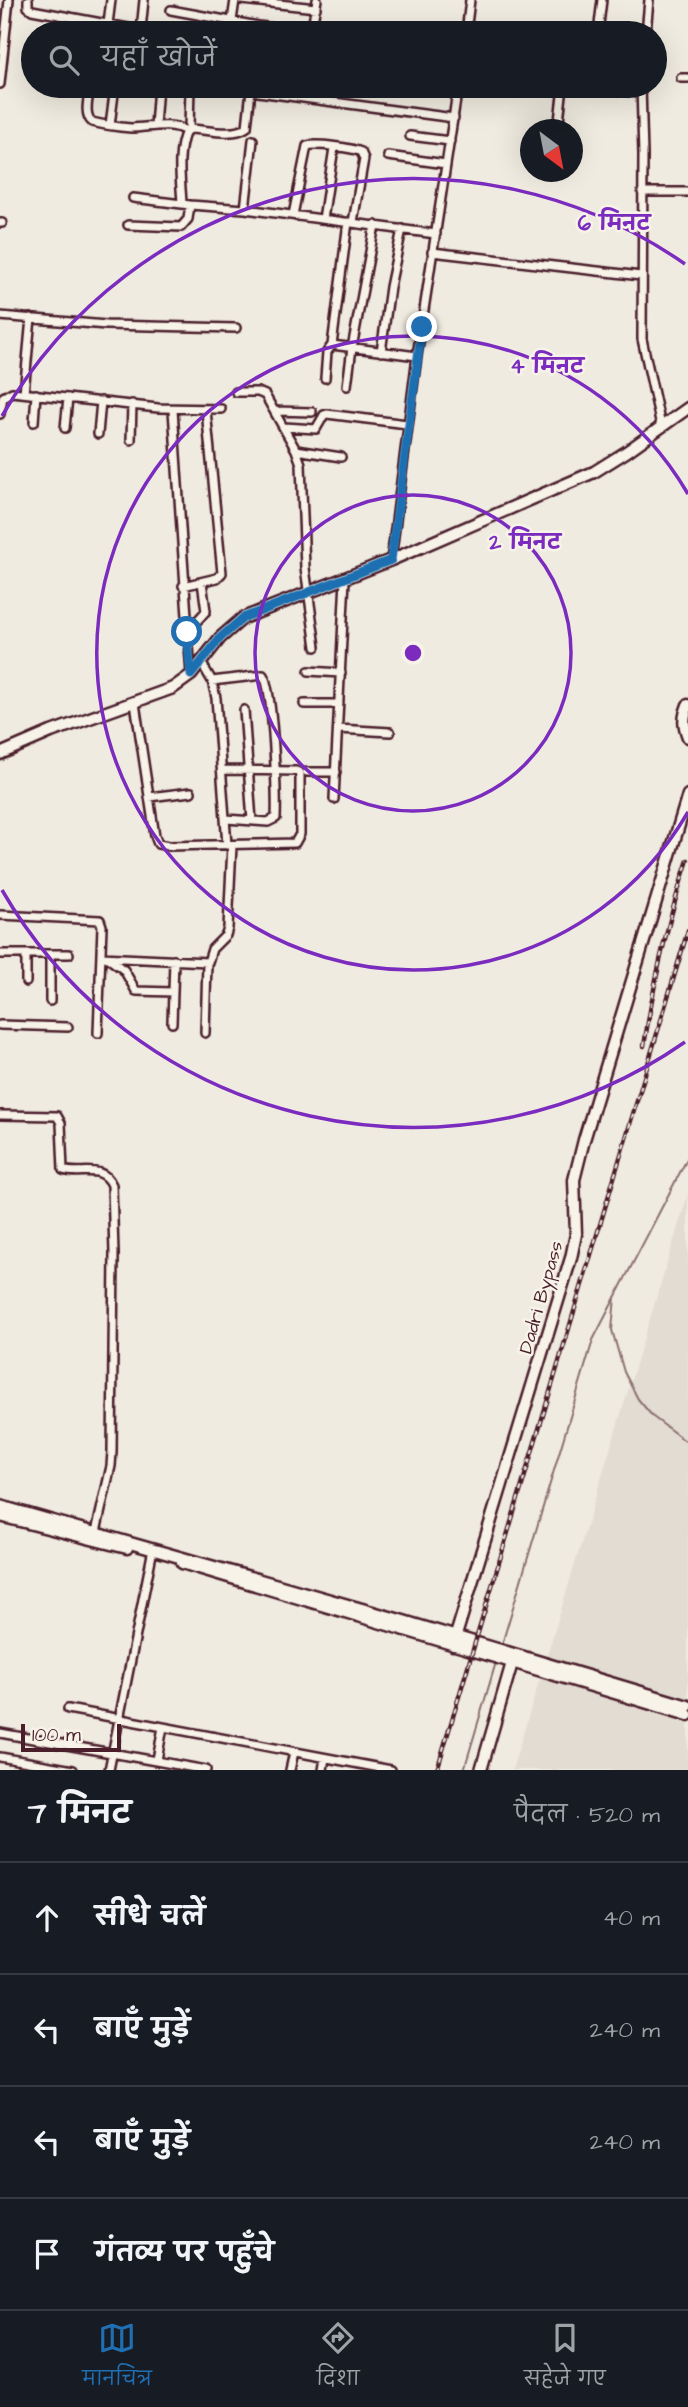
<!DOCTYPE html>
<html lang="hi">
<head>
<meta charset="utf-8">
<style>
  body { margin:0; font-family:"Architects Daughter","Playpen Sans Deva",sans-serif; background:#20242c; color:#f1f3f6 }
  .compass { position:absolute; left:520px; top:119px; width:63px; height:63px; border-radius:50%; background:#171b24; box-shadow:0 7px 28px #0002; rotate:148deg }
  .scale { position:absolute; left:21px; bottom:18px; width:100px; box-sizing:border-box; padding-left:7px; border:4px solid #4a1f2b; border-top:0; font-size:19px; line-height:24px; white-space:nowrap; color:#4a1f2b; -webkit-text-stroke:5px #f7f3e8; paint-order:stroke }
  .stop { position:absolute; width:21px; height:21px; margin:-16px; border:5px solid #1f6fb2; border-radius:50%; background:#fff }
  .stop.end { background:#1f6fb2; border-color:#fff; box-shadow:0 2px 7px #0008 }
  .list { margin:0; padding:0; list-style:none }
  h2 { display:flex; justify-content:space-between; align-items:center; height:91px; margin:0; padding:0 28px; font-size:30px }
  h2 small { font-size:23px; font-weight:400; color:#9ea1a6 }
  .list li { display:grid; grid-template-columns:46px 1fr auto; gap:21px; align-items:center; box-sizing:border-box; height:112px; padding:0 28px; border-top:2px solid #363941 }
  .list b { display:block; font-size:26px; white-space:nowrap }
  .list em { font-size:23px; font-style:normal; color:#9ea1a6 }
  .icon { flex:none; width:38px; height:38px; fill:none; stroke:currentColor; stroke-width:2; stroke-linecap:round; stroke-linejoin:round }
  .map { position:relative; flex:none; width:688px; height:1770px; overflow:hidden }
  .search { position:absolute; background:#171b24; box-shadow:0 7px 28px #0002; left:21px; right:21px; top:21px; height:77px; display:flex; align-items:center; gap:18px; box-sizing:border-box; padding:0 24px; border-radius:38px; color:#9ea1a6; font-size:26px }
  .sheet { height:539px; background:#171b24 }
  nav { display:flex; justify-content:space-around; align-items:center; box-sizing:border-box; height:98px; border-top:2px solid #363941; background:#171b24; font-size:19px; color:#9ea1a6 }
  nav a { display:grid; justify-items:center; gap:4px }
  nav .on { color:#1f6fb2 }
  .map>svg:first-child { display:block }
  .built { fill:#e3dcd2 }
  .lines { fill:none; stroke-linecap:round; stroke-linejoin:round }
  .stream { stroke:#8b6f72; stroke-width:2 }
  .street-casing { stroke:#4a1f2b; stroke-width:12 }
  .secondary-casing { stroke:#4a1f2b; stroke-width:15 }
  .street { stroke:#f7f3e8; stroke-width:7 }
  .secondary { stroke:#f7f3e8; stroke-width:10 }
  .rail-casing { stroke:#4a1f2b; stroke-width:4.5 }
  .rail { stroke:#f7f3e8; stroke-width:2; stroke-dasharray:5; stroke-linecap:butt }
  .route { stroke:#1f6fb2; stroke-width:9 }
  .ring { fill:none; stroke:#7b2cbf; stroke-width:3.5 }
  .labels { text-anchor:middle; stroke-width:5; stroke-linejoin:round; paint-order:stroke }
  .street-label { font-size:19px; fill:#4a1f2b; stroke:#f7f3e8 }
  .centre { fill:#7b2cbf; stroke:#f7f3e8; stroke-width:3.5 }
  .ring-label { font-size:21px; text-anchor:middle; font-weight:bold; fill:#7b2cbf; stroke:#f7f3e8; stroke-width:5; stroke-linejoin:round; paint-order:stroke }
</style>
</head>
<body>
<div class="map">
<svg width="688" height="1770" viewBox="0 0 688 1770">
  <rect width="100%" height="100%" fill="#f0ebe0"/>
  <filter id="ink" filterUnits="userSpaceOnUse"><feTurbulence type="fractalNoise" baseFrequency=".0143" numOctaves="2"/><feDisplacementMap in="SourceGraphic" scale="14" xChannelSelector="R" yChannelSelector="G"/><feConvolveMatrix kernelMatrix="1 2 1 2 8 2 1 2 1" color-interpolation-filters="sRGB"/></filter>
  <g filter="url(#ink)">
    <path class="built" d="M688,1194V1770H512Z"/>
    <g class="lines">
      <path class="stream" d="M615,1297L612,1330L624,1372L638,1399L653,1417L688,1443
        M502,1644L593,1340L688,1157
        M464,1770L496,1662"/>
      <defs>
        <path id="street" d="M28,0V7L32,10L155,33
          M242,0L316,8
          M171,10L258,26L317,33
          M232,21L235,0
          M108,24L111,0
          M141,30L144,0
          M311,32L317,0
          M466,33L470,0
          M598,33L602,0
          M646,33L649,0
          M681,78H688
          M0,84L9,0
          M90,86C89,97 83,114 92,122C104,125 118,127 131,128C149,128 170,121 186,131
          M248,86L251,90L258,92L454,118
          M587,86L640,93
          M641,86L643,155L642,339L661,426
          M110,125L115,86
          M155,126L158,86
          M189,129L190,86
          M558,130L563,86
          M410,136L450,141
          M388,156L446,164
          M642,192H688
          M133,198L190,205L245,209L436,234
          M182,204C181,181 176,153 186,131L192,129C208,130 234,137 247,127L251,90
          M245,209L253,140
          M293,215L307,146C316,143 353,148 361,152L364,159L353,222
          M323,219L334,148
          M0,223H2
          M128,225L181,227L188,219L190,205
          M432,252L641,276
          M0,316L106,325L236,328
          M332,345L348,222
          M381,352L390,287L402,229
          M325,378L327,352L332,345L417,356
          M347,386L352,348L375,225
          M236,392H258L265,395L296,450L301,464L305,568L316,647
          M24,393L31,318
          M173,410L191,675
          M275,411L312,412
          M0,414L3,397L12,392L158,408L221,409
          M34,422L36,394
          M284,427L316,429L324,415L327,414L407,424
          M65,428L68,398
          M98,434L101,401
          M131,440L132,404
          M296,450L341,457
          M391,560L417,356L458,86
          M183,586L217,578L222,573L206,410
          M187,632L206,611L202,582
          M201,662L212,681L216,698L227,845
          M309,671L341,673
          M212,681L263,675C273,687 277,797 276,818L268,822L226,819
          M135,703L155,836L158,844L169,846L295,843L300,834V773L296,771L222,770
          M304,704H339
          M244,710L252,821
          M338,729L390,732
          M307,772H336
          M149,797L191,792
          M334,799L345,579
          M0,915L100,920L102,926L98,1033
          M0,954H69
          M101,957L208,962L212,949L226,935L228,928L232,845
          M109,959L124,970L136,991L173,992
          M26,982V954
          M50,1001V954
          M172,1023L174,960
          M0,1025L68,1027
          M205,1033L207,963
          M0,1115L57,1116L61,1123L63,1170C81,1176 102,1163 112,1185L114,1254L112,1452L111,1466L96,1532
          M68,1709L391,1770
          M0,1733L206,1770
          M0,1757L73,1770
          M157,1760L163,1727
          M109,1770L152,1554
          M290,1770L294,1752
          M323,1770L325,1758"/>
        <path id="secondary" d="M688,705C683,718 683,724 688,737
          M0,754L51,732L173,688L191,675L220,638L243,618L391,560L594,472L626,452L688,408
          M0,1506L390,1617L688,1706
          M0,1516L127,1548
          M182,1563L688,1715
          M453,1645L571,1258L576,1234L574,1180L584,1140L688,795
          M481,1770L514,1656"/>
      </defs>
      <use href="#street" class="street-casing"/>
      <use href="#secondary" class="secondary-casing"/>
      <use href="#street" class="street"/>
      <use href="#secondary" class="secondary"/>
      <defs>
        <path id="rail" d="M644,1046C654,982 667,921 688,860
          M437,1770L688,930"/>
      </defs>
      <use href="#rail" class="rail-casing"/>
      <use href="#rail" class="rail"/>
    </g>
  </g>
  <g class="lines" filter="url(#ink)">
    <path class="route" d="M187,632L191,675L220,638L243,618L391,560L422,327"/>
  </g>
  <g class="ring">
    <circle cx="413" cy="653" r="158"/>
    <path d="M688 812A317 317 0 1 1 688 494"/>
    <path d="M685 1042A475 475 0 0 1 2 890M2 416A475 475 0 0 1 685 264"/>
  </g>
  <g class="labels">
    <g class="street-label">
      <text transform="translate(540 1297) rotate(-74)" y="7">Dadri Bypass</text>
    </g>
  </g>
  <circle cx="413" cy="653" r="10" class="centre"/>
  <g class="ring-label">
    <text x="614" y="230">6 मिनट</text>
    <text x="547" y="373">4 मिनट</text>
    <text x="525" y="549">2 मिनट</text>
  </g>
</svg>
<svg class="compass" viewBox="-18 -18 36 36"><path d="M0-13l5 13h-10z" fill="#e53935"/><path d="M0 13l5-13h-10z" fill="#9ea1a6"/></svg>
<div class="scale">100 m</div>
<div class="stop" style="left:187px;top:632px"></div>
<div class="stop end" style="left:422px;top:327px"></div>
<div class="search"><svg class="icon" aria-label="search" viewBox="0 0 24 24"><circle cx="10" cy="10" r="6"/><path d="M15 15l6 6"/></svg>यहाँ खोजें</div>
</div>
<section class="sheet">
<h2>7 मिनट<small>पैदल · 520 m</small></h2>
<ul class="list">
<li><svg class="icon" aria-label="ahead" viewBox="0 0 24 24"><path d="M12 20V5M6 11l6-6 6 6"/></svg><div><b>सीधे चलें</b></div><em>40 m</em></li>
<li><svg class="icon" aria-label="left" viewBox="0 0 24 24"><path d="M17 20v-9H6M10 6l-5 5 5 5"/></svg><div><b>बाएँ मुड़ें</b></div><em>240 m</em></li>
<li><svg class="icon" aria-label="left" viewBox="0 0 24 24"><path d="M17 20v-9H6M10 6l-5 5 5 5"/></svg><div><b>बाएँ मुड़ें</b></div><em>240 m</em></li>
<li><svg class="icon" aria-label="arrive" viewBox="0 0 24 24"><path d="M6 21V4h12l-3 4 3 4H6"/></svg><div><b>गंतव्य पर पहुँचे</b></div></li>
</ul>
</section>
<nav>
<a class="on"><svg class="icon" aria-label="map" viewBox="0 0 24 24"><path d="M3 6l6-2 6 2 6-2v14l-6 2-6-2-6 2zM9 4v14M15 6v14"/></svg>मानचित्र</a>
<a><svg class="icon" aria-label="directions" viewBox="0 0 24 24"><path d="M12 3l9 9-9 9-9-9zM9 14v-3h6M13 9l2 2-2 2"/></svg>दिशा</a>
<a><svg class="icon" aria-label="saved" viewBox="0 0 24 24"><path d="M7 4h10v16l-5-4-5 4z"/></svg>सहेजे गए</a>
</nav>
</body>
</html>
